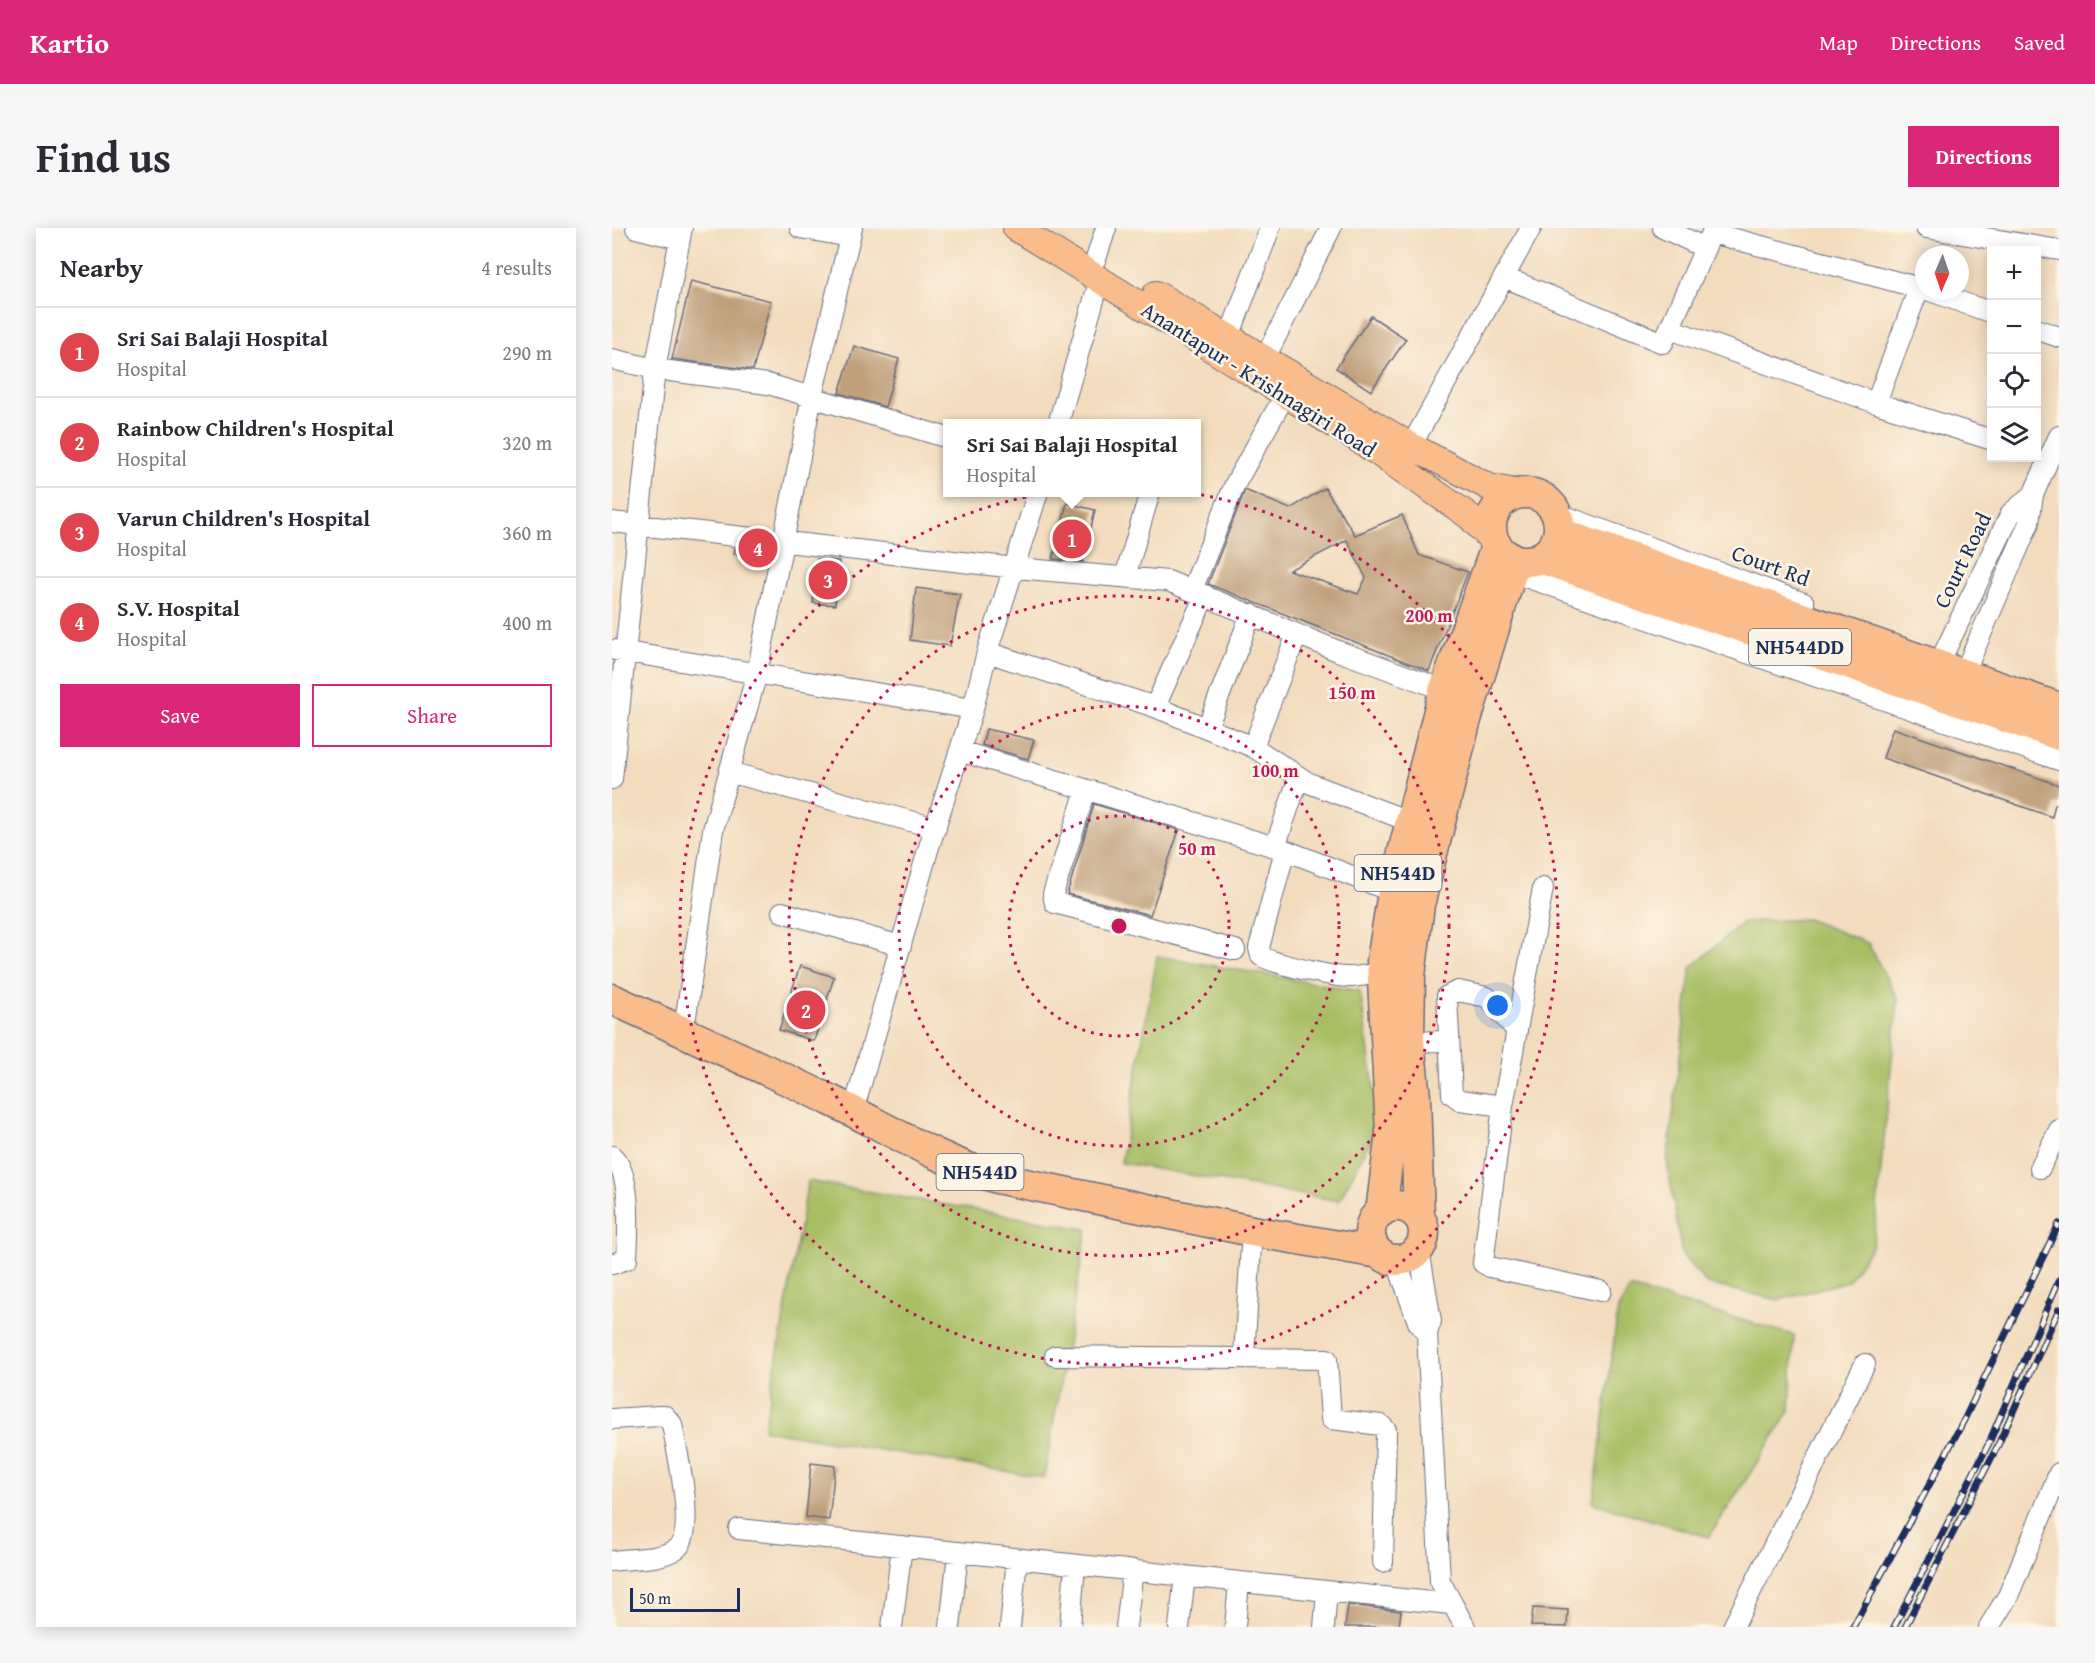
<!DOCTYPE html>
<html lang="en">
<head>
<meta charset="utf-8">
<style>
  body { margin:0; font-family:"Gentium Book Plus",serif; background:#f7f7f7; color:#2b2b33 }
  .controls { position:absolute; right:18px; top:18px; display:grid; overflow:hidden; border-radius:0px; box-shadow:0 3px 15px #0003 }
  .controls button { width:54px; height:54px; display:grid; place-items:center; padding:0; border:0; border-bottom:2px solid #e1e1e2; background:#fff; color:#2b2b33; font:30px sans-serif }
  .compass { position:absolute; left:1303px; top:18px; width:54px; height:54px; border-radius:50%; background:#fff; box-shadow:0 3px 15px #0003; rotate:182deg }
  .scale { position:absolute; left:18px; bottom:15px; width:110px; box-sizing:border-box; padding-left:6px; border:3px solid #1b2f5e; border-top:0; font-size:16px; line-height:21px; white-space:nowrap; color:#1b2f5e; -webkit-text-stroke:4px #fcf5e5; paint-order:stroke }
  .you { position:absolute; left:886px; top:778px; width:21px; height:21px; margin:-15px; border:4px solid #fff; border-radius:50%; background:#1a73e8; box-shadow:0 0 0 9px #1a73e833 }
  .badge { display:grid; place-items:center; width:39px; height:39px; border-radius:50%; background:#db2777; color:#fff; font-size:20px; font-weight:700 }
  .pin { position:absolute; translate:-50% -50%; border:3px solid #fff; box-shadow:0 2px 6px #0006 }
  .popup { position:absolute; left:331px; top:191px; width:258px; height:78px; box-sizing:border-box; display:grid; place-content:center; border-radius:0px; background:#fff; filter:drop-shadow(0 2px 4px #0005); font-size:20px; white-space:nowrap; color:#7c7c81 }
  .popup b { font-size:22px; color:#2b2b33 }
  .popup::after { content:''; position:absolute; left:50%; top:100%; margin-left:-12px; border:12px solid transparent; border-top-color:#fff }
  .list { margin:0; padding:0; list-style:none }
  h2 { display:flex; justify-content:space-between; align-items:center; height:78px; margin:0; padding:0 24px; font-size:26px }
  h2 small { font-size:20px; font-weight:400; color:#7c7c81 }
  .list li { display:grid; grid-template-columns:39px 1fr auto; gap:18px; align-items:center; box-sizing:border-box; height:90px; padding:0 24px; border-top:2px solid #e1e1e2 }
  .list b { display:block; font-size:22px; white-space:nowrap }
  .list p { margin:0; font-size:20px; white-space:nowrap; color:#7c7c81 }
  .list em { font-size:20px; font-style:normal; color:#7c7c81 }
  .actions { display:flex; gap:12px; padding:18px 24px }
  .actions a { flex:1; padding:14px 0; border:2px solid #db2777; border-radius:0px; text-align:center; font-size:21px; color:#db2777 }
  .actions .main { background:#db2777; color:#fff }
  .icon { flex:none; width:33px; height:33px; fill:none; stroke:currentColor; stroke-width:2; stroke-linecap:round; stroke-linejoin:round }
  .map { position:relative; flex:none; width:1447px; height:1399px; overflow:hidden; border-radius:0px }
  header { display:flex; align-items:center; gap:36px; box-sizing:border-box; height:84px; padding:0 30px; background:#db2777; color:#fff }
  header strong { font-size:28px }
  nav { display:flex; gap:33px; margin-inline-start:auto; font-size:21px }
  .intro { display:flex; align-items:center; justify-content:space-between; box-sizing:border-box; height:144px; padding:0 36px }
  h1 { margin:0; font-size:42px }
  .button { padding:15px 27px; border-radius:0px; background:#db2777; color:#fff; font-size:21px; font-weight:700 }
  main { display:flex; gap:36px; padding:0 36px }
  aside { flex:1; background:#fff; border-radius:0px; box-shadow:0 3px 15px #0003 }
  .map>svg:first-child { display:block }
  .green { fill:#a7be63; stroke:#617660; stroke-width:1.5 }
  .building { fill:#c09f7a; fill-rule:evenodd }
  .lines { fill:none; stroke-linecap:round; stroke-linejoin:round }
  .minor-casing { stroke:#676c80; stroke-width:22 }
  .major-casing { stroke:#676c80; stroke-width:28 }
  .highway-casing { stroke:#676c80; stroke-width:33 }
  .minor { stroke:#fff; stroke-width:20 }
  .major { stroke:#fabc8b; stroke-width:26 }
  .highway { stroke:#fabc8b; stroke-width:30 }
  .rail-casing { stroke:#1b2f5e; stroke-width:7 }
  .rail { stroke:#fcf5e5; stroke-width:4.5; stroke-dasharray:14; stroke-linecap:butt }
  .ring { fill:none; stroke:#c2185b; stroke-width:3; stroke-dasharray:3 6 }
  .labels { text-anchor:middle; stroke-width:5; stroke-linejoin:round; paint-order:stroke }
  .shield { fill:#fcf5e5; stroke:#5e6a86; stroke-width:1.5 }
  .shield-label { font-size:21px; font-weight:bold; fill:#1b2f5e }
  .street-label { font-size:22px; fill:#1b2f5e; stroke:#fcf5e5 }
  .centre { fill:#c2185b; stroke:#fcf5e5; stroke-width:3 }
  .ring-label { font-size:18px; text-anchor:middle; font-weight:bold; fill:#c2185b; stroke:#fcf5e5; stroke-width:5; stroke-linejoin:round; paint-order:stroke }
</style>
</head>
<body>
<header>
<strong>Kartio</strong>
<nav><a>Map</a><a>Directions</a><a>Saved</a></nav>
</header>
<div class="intro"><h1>Find us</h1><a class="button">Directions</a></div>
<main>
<aside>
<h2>Nearby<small>4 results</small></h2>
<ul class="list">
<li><span class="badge" style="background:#e0444e">1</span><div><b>Sri Sai Balaji Hospital</b><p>Hospital</p></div><em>290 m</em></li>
<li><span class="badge" style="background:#e0444e">2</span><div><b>Rainbow Children's Hospital</b><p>Hospital</p></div><em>320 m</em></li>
<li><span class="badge" style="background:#e0444e">3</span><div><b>Varun Children's Hospital</b><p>Hospital</p></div><em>360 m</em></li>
<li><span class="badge" style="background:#e0444e">4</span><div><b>S.V. Hospital</b><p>Hospital</p></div><em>400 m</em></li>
</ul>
<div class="actions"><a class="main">Save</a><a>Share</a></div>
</aside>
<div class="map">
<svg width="1447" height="1399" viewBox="0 0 1447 1399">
  <rect width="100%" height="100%" fill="#fcf5e5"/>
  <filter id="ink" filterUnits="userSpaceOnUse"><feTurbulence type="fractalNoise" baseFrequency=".0167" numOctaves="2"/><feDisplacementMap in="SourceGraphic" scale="12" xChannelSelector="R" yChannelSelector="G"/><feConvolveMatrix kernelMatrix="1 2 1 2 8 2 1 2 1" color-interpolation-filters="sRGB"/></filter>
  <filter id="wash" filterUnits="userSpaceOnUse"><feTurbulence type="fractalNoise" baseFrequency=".008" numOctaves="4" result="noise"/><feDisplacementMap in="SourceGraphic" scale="24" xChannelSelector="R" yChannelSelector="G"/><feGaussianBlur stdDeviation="1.35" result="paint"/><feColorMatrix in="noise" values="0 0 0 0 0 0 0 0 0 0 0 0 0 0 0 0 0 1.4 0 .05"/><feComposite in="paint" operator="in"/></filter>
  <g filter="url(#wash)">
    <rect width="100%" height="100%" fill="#f3dcbe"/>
    <path class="green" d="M1195,691L1256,715L1286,772L1261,1017L1236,1053L1167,1072L1095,1056L1070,1027L1055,933L1079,740L1131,694Z
      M545,728L748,763L767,896L727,973L509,935Z
      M196,953L475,1001L432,1250L152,1202Z
      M1018,1060L1182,1107L1178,1183L1097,1309L981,1275L1006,1081Z"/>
    <g id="blocks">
      <path class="building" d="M79,53L159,73L141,142L60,131Z
        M759,88L794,111L759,163L724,140Z
        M242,118L287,131L273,179L227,165Z
        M713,260L743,307L790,287L807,327L856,344L817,443L596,356L633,262L678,281ZM735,312L754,350L746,366L677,342Z
        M455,275L483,282L471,334L441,331Z
        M123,320L157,324L156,330L122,326Z
        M205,331L227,333L223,377L201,375Z
        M304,360L348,366L338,418L298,412Z
        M1281,500L1447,557V577L1443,576L1440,589L1271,530Z
        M374,501L422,512L416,531L370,517Z
        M482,576L567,602L538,687L455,666Z
        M188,738L222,749L202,813L167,802Z
        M199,1235L223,1238L217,1292L194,1289Z
        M736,1377L789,1383L787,1399H733Z
        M921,1380L956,1382L955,1399L919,1398Z"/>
    </g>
  </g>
  <g filter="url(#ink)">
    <use href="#blocks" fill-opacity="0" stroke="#676c80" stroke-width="1.5"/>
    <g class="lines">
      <defs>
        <path id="minor" d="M24,0L68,11
          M188,0L238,9
          M1051,0L1093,20
          M1314,0L1447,22
          M1100,5L1312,61
          M484,31L494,0
          M892,49L1051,115L1102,0
          M1318,63L1380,85
          M1058,101L1264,175L1380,212
          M1424,101L1447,109
          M617,109L658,0
          M653,130L719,0
          M0,131L43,141L156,156L336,210
          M1264,175L1307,60
          M446,196L488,51
          M799,218L919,0
          M944,285L1192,375
          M0,294L403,340L556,353L726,423L841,465
          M899,344L1447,532
          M513,349L538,264
          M580,362L623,256L673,167
          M2,422L361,481
          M375,424L543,479L641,519L697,555L799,594
          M1332,425L1399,285L1421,267
          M1357,434L1417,295L1421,267L1447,208
          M543,479L593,367
          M595,500L639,386
          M641,519L685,406
          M348,523L673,622L781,664
          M117,544L324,600
          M0,551L43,141L70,0
          M474,562L441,666L443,675L623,722
          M663,619L687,549
          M673,622L647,720L649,728C662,736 724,750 740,749C755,748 767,743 782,745
          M931,660L891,878L871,1035L878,1039L989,1063
          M170,684L289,718
          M74,788L101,602L145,445L200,168L240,0
          M787,814L836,813
          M891,878L848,872L840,866L835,768L846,763L875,769L905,803
          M241,884L316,622L361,481L375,424L426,264
          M0,928C21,946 16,1005 15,1031L0,1036
          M1428,940L1447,902
          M807,1021L819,1093L815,1105L828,1353L853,1399
          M784,1032L806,1094L815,1105
          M443,1128L715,1131L719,1191L769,1197L774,1202L771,1334
          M632,1128L640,1003
          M0,1191L47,1188H53L60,1196C64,1220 86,1306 64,1321C48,1332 18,1330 0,1333
          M127,1301L838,1376
          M280,1399L290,1318
          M338,1399L346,1324
          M398,1399L405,1331
          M458,1399L463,1337
          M514,1399L521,1342
          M567,1399L573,1348
          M623,1399L627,1354
          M712,1399L715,1363
          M1121,1399L1253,1136
          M1377,1399L1396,1368L1447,1245"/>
        <path id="major" d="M404,0L749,213L857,288L882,314
          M544,66L799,218L877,259L907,265"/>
        <path id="highway" d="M879 299a34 34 0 1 1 68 0a34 34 0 1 1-68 0Z
          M947,305L1447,480
          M928,330L1447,507
          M0,771C73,805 147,838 220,873C275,900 326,932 385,950L640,1003L767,1025
          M758 1005a27 27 0 1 1 54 0a27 27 0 1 1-54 0Z
          M769,984L779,904L770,733L781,664L832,463L884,319
          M807,989L803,869L797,813L798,748L807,677L853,495L903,332"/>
      </defs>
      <use href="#minor" class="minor-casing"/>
      <use href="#major" class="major-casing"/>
      <use href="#highway" class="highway-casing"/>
      <use href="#minor" class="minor"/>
      <use href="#major" class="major"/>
      <use href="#highway" class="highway"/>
      <defs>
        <path id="rail" d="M1241,1399L1352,1192L1447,996
          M1282,1399L1376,1217L1447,1052
          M1293,1399L1386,1217L1447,1081"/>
      </defs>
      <use href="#rail" class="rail-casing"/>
      <use href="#rail" class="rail"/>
    </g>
  </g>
  <g class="ring">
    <circle cx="507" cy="698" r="110"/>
    <circle cx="507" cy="698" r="220"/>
    <circle cx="507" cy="698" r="330"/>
    <circle cx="507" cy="698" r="439"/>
  </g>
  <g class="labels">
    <g class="shield">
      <rect x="1137" y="401" width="102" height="36" rx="4.5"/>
      <rect x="742.5" y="627" width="87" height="36" rx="4.5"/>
      <rect x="324.5" y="926" width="87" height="36" rx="4.5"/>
    </g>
    <g class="shield-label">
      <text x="1188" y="426">NH544DD</text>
      <text x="786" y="652">NH544D</text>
      <text x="368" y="951">NH544D</text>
    </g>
    <g class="street-label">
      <text transform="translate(647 151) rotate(32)" y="8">Anantapur - Krishnagiri Road</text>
      <text transform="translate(1350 332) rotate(-64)" y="8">Court Road</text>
      <text transform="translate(1159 337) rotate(20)" y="8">Court Rd</text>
    </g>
  </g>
  <circle cx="507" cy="698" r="9" class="centre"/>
  <g class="ring-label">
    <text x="817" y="394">200 m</text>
    <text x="740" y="471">150 m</text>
    <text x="663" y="549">100 m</text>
    <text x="585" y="627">50 m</text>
  </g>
</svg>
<div class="controls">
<button>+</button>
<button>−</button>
<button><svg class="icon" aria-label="locate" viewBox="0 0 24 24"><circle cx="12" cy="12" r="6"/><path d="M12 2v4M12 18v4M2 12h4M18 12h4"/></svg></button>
<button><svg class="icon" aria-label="layers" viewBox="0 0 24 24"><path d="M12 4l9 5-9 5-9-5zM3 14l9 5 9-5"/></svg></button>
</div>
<svg class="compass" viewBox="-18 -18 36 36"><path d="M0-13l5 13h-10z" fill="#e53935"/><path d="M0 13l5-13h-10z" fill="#7c7c81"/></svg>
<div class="scale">50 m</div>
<div class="you"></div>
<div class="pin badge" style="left:460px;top:311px;background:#e0444e">1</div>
<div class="popup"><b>Sri Sai Balaji Hospital</b>Hospital</div>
<div class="pin badge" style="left:194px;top:782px;background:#e0444e">2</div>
<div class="pin badge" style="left:216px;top:352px;background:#e0444e">3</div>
<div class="pin badge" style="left:146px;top:320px;background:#e0444e">4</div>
</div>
</main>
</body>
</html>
